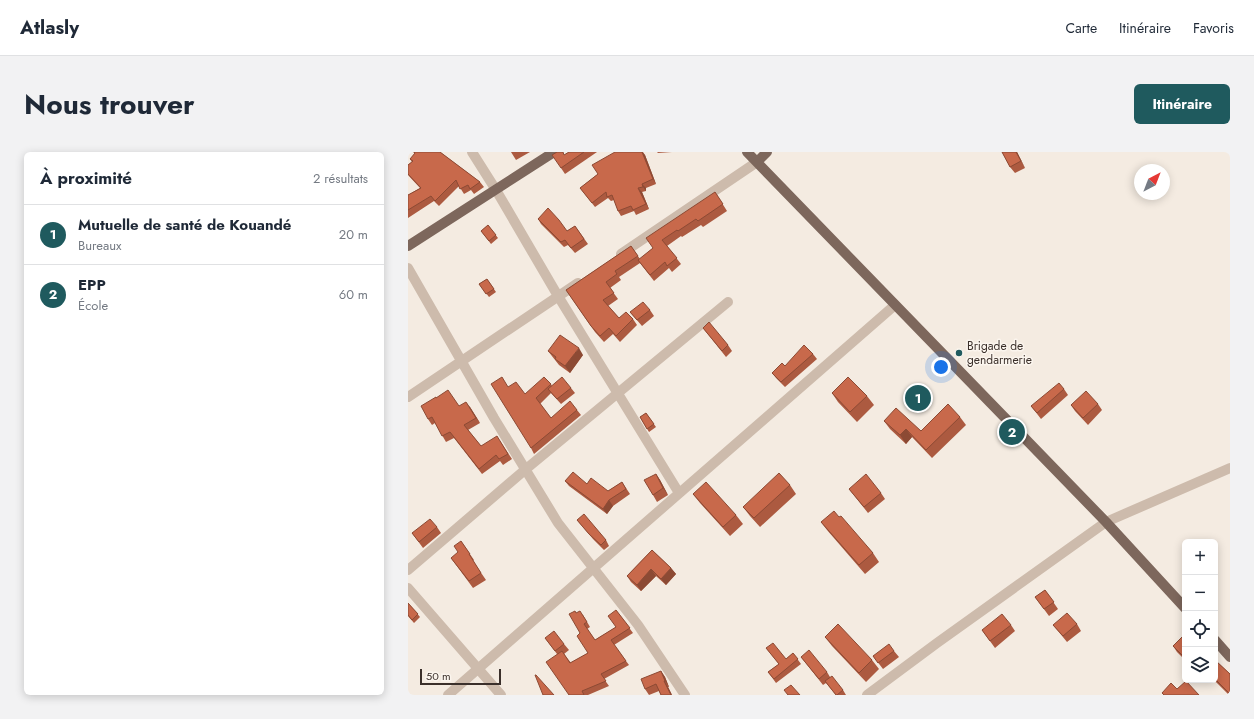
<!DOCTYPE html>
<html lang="fr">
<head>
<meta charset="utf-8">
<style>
  body { margin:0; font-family:Jost,sans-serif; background:#f2f2f3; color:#1f2937 }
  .controls { position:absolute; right:12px; bottom:12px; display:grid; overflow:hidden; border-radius:6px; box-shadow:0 2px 10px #0003 }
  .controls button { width:36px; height:36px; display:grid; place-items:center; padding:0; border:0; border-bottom:1px solid #e0e1e3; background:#fff; color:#1f2937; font:20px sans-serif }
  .compass { position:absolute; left:726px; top:12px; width:36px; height:36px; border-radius:50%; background:#fff; box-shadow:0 2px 10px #0003; rotate:42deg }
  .scale { position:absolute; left:12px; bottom:10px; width:81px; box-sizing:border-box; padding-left:4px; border:2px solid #3b302b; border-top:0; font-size:11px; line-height:14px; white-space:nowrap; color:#3b302b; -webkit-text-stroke:3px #fbf5ee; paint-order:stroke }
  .you { position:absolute; left:533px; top:215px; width:14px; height:14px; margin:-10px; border:3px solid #fff; border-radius:50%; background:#1a73e8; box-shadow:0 0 0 6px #1a73e833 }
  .badge { display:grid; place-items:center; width:26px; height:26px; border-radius:50%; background:#1f5a5e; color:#fff; font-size:13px; font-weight:700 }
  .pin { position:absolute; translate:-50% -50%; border:2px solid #fff; box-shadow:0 1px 4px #0006 }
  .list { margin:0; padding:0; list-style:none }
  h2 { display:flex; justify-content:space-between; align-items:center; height:52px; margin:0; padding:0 16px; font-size:17px }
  h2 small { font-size:13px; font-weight:400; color:#747a83 }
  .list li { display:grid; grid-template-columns:26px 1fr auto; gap:12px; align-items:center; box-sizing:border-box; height:60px; padding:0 16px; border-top:1px solid #e0e1e3 }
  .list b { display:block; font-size:15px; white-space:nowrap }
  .list p { margin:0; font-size:13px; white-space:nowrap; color:#747a83 }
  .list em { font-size:13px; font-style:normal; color:#747a83 }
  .icon { flex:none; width:22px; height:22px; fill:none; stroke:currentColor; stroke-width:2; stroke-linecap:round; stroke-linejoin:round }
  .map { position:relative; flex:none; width:822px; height:543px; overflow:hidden; border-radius:6px }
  header { display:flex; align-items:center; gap:24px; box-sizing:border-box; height:56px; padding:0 20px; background:#fff; border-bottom:1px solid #e0e1e3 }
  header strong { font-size:19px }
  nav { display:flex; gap:22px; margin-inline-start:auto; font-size:14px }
  .intro { display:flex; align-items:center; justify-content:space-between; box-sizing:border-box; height:96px; padding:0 24px }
  h1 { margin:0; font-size:28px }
  .button { padding:10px 18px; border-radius:6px; background:#1f5a5e; color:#fff; font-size:14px; font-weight:700 }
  main { display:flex; gap:24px; padding:0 24px }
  aside { flex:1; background:#fff; border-radius:6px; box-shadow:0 2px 10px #0003 }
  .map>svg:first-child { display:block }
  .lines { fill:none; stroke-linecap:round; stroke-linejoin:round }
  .minor { stroke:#cdbbac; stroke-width:10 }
  .major { stroke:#7d675c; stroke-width:10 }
  .wall { fill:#ac5a40 }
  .shaded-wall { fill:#8c4a34 }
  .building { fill:#c8694b; stroke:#8c4a34 }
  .poi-dot { fill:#1f5a5e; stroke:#fbf5ee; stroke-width:1.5 }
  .labels { text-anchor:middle; stroke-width:3; stroke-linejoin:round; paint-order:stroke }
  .poi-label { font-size:12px; fill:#3b302b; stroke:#fbf5ee; text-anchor:start }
</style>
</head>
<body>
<header>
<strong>Atlasly</strong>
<nav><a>Carte</a><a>Itinéraire</a><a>Favoris</a></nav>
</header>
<div class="intro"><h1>Nous trouver</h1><a class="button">Itinéraire</a></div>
<main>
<aside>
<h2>À proximité<small>2 résultats</small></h2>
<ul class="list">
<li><span class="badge">1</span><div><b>Mutuelle de santé de Kouandé</b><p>Bureaux</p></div><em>20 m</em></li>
<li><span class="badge">2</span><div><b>EPP</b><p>École</p></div><em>60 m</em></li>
</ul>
</aside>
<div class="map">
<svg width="822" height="543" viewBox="0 0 822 543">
  <rect width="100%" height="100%" fill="#f4ebe1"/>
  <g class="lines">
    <path class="minor" d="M64,0L88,38L150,144L271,341
      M213,102L349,10
      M0,116L86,266L150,371L230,473L277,543
      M0,245L170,131
      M0,418L118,317L320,150
      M0,436L93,543
      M40,543L487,153
      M459,543L529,491L698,370L822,316"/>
    <path class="major" d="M339,0L698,370L777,456
      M349,10L359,0
      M0,94L146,0
      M807,488L822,505"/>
  </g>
  <path class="wall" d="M5,0H32L72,30L76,35L66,42L63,38L56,42L51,34L31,54L26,49L0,66V43L12,36L0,23V13L4,10L2,7L7,2Z
    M103,0H122L108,8Z
    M161,0H189L157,22L153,16L157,3Z
    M207,0H235L237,3L248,32L238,36V39L234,40L241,57L228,63L226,59L213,64L210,59L206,48L203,49L200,46L187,55L172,36L190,22Z
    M249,0H264L250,1Z
    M594,0H609L617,16L607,21L602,15Z
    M307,40L319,59L295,75L293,73L274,85L273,84L259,94L273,112L264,120L261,116L246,129L232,111L211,125L213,128L202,136L210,147L200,154L211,166L225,167L229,173L212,190L205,182L196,190L187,180L158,138L223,94L232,107L245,96Z
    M130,67L159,79L167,74L180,92L167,101L160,93L156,95L133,72Z
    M80,73L90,86L83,92L73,79Z
    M79,127L88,140L81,145L71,132Z
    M242,158L246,164L234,174L222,160Z
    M295,176L320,193L324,199L318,205Z
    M140,199L175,203L162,221L151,213Z
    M405,202L409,207L377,235L368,226L364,221L377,214Z
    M143,232L144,234L163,236L167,241L153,252L143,241L132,252L143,266L169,258L173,263L126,302L123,296L100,235L117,242Z
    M656,237L660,243L633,267L623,254Z
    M424,241L459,244L466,253L449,270L430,250Z
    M28,246L51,254L62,255L72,271L60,278L73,294L92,289L104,307L95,313L92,309L74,322L46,286L38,290L27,271L24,273L20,267Z
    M690,252L694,258L680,273L667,259L663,253Z
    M238,261L248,275L241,280L232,265Z
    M552,265L558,273L524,306L504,285L498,292L482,277L476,269L513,279Z
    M248,322L252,328L260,343L249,350L245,343Z
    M157,329L200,339L214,330L222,342L205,354L199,362L161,334Z
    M382,333L388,342L352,375L342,364L335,355Z
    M441,337L473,341L477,347L460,361Z
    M285,342L328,363L335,372L322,384L292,351Z
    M431,365L465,401L471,410L457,422L419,378L413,370Z
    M169,368L198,388L201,394L196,398L185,387Z
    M29,375L33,381L15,396L4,381Z
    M53,389L66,408L65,409L78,428L65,436L43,406L50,401Z
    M244,398L263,416L268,422L258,433L248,424L233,439L223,430L219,424Z
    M637,438L650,457L641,464L627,445Z
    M0,451L12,465L6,471L0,464Z
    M208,458L225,481L206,493L221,513L196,527L201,534L180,543H161L149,502L137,486L156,492L161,498L156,502L163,511L180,501L172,481L168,461L175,463L182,475L179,477L187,488L208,475Z
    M669,472L673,479L659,490L650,479L645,473Z
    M603,473L607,479L587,496L574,478Z
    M777,482V508L769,500L765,494Z
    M417,485L464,508L471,517L458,530L424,494Z
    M358,496L378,507L385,501L393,512L368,531L360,520L371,512Z
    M486,499L491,505L475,517L465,504Z
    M393,505L419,520L422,525L435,538L438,543H428L418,531L415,533Z
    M807,508L822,522V543H821L806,528H807Z
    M253,519L257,525L261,535H260L264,543H253L251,539L241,543L237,537Z"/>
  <path class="shaded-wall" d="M234,0L237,3L248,32L245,27Z
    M608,0H609L617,16L613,9Z
    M234,32L238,36V39L235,35Z
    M230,36L234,40L241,57L238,52Z
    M171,196L175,203L162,221L157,214Z
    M58,250L62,255L72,271L68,266Z
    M498,277L504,285L498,292L492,283Z
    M248,322L252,328L260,343L255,336Z
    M201,348L205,354L199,362L195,357Z
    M263,416L268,422L258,433L253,427Z
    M243,417L248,424L233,439L229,433Z
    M253,519L257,525L261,535L257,529Z
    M256,529L260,535L264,543L261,541Z"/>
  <path class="building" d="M6,0H32L72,30L62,37L60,33L52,37L48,28L27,49L23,44L0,58V43L13,36L0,22V13L5,9L2,7L7,1Z
    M149,0H155L156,3L161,0H176L153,16L144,3Z
    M207,0H234L245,27L234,32L235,35L230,36L238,52L225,58L223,54L210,59L204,43L199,45L198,40L184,51L172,36L190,22L184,13Z
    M594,0H608L613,9L602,15Z
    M307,40L315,52L290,69L288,67L270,79L269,78L254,88L269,106L259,114L257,110L242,123L230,108L245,96L238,86Z
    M140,56L151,68L159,79L167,74L176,87L163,96L157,88L153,90L130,67Z
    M80,73L88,83L81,89L73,79Z
    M223,94L230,104L207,119L209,122L198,130L206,141L195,148L211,166L218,160L225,167L208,184L201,176L192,184L183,174L158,138Z
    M79,127L86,137L78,142L71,132Z
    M235,150L242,158L229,168L222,160Z
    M301,170L320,193L314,199L295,176Z
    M152,183L171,196L157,214L147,207L148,205L140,199Z
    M396,193L405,202L373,230L364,221L374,211L377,214Z
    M94,225L100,235L108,230L117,242L136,225L143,232L128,246L143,266L162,249L169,258L123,296L83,232Z
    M154,225L163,236L149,247L140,237Z
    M440,225L459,244L442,260L424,241Z
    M651,231L656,237L629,261L623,254Z
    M40,238L51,254L58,250L68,266L56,273L73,294L89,284L100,302L91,307L88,303L71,317L42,280L34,284L24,265L20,267L13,254L28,245V246Z
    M678,239L690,252L675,266L663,253Z
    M540,252L552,265L518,298L498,277L492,283L476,269L488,256L513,279Z
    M238,261L246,272L239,277L232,265Z
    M165,320L179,332L183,326L200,339L214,330L218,337L201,348L195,357L157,329Z
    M371,321L382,333L346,366L335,355Z
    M248,322L255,336L245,343L236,328Z
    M458,322L473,341L456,355L441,337Z
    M298,330L328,363L315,375L285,342Z
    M426,359L431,365L433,364L465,401L451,413L413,370Z
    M176,362L198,388L193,393L181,382L169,368Z
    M22,367L29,375L11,390L4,381Z
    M53,389L62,402H61L73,421L61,429L43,406L50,400L46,394Z
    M244,398L263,416L253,427L243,417L229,433L219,424Z
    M637,438L646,450L636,457L627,445Z
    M0,451L10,462L4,468L0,463Z
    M208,458L222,476L203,488L218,509L193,522L198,529L174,539L176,543H161L138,510L154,499L162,511L180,501L169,484L172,481L161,462L167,459L168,461L172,459L179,470L176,472L187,488L208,475L200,464Z
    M659,461L669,472L655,484L645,473Z
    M594,462L603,473L582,489L574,478Z
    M430,472L464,508L451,521L417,485Z
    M146,479L156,492L147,499L137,486Z
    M777,482V502L775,504L765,494Z
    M365,491L378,507L385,501L390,507L366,527L360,520L371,512L358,496Z
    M481,492L486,499L470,511L465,504Z
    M401,498L419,520L411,527L393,505Z
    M807,508L822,522V542L807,527Z
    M253,519L257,529H256L263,543H253L248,532L237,537L233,527Z
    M127,523H128L146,543H135Z
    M424,524L435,538L429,543H428L417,529Z
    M778,529L791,543H756L754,541L763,531L769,537Z
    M383,533L392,543H380L376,538Z"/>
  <circle class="poi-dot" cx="551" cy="201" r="4"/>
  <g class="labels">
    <g class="poi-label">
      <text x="559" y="198">Brigade de<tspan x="559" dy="14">gendarmerie</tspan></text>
    </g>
  </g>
</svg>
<div class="controls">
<button>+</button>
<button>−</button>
<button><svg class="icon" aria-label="locate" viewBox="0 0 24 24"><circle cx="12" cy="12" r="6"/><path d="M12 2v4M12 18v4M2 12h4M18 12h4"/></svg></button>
<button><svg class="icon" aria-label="layers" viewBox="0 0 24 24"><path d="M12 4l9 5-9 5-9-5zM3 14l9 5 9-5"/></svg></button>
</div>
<svg class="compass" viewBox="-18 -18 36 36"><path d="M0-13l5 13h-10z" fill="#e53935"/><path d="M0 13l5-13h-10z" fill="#747a83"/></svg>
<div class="scale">50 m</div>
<div class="you"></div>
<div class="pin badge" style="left:510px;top:246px">1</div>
<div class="pin badge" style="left:604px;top:280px">2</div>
</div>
</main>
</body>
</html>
